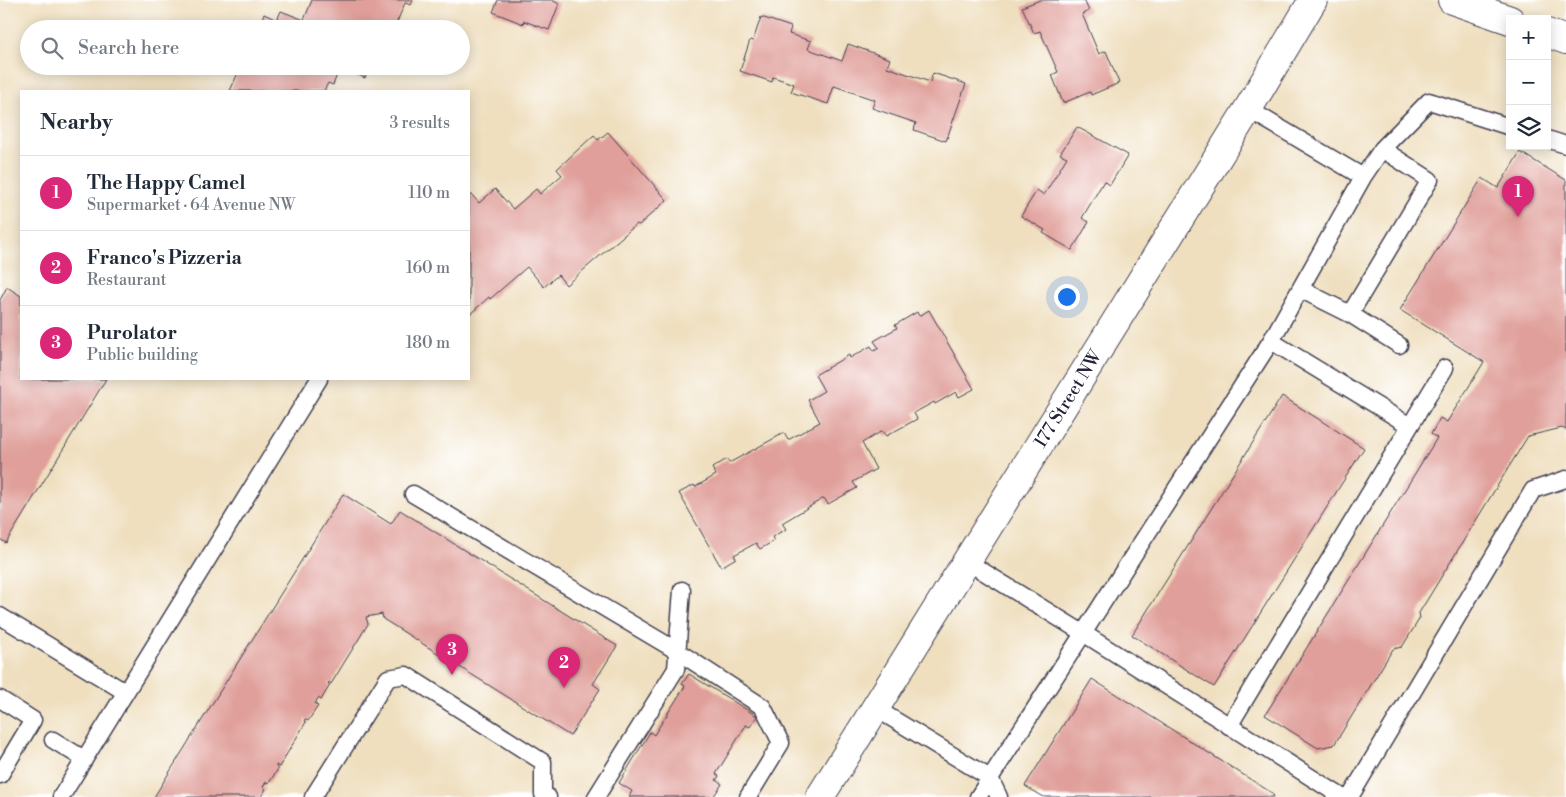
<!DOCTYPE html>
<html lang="en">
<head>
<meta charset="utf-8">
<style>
  body { margin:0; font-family:"Libre Bodoni",serif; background:#f2f2f3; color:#1f2937 }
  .controls { position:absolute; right:15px; top:15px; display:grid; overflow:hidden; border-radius:0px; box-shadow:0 2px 12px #0003 }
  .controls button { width:45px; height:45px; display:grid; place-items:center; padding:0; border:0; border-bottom:1px solid #e0e1e3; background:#fff; color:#1f2937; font:25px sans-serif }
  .you { position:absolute; left:1066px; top:296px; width:18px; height:18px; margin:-12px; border:4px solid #fff; border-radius:50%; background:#1a73e8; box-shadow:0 0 0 8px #1a73e833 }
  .badge { display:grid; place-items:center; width:32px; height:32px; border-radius:50%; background:#db2777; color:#fff; font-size:16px; font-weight:700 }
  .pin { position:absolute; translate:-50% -41px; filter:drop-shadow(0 1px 2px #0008) }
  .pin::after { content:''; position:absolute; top:26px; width:18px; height:15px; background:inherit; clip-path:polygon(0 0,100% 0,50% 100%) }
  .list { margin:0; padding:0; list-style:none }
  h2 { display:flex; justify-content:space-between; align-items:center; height:65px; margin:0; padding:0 20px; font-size:21px }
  h2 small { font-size:16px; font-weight:400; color:#747a83 }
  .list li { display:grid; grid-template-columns:32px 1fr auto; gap:15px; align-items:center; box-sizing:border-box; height:75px; padding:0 20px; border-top:1px solid #e0e1e3 }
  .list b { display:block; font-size:19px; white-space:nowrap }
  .list p { margin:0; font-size:16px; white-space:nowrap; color:#747a83 }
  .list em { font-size:16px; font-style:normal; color:#747a83 }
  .icon { flex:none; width:28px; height:28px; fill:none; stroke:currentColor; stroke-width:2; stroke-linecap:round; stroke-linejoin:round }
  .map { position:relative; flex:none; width:1566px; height:797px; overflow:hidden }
  .search { position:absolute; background:#fff; box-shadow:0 2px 12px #0003; left:20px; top:20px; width:450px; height:55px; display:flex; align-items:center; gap:12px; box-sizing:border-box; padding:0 18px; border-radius:28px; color:#747a83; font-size:19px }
  .panel { position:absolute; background:#fff; box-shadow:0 2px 12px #0003; left:20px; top:90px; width:450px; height:290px; border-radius:0px }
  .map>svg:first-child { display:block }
  .building { fill:#e09f9a }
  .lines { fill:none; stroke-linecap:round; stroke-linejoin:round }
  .service-casing { stroke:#413e4f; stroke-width:19 }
  .minor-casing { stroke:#413e4f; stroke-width:30 }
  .tertiary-casing { stroke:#413e4f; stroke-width:30 }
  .service { stroke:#fff; stroke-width:16 }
  .minor { stroke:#fff; stroke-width:28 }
  .tertiary { stroke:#fff; stroke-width:28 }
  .labels { text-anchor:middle; stroke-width:4.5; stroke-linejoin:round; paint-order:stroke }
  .street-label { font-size:18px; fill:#22223b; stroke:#fff }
</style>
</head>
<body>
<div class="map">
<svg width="1566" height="797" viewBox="0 0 1566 797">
  <rect width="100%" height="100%" fill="#fff"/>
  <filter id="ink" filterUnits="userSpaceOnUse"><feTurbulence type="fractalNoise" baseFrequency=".02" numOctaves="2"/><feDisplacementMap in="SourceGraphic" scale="10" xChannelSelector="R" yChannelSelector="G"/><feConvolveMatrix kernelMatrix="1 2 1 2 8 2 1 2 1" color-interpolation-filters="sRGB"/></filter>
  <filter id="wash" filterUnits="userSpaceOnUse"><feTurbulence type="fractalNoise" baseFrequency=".0096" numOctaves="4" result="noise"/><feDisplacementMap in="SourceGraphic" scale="20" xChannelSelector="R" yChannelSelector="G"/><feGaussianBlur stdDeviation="1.12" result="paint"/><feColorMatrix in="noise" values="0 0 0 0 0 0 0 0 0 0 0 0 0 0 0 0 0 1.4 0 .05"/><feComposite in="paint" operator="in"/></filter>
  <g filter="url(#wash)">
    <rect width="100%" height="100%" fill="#efdfbf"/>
    <g id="blocks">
      <path class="building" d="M312,0H413L411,5L405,3L394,29H257L264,14L277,20L281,11L304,20Z
        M498,0H552L559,4L549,30L524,21L523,24L493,12Z
        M1040,0H1084L1089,11L1082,14L1099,54L1106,51L1119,83L1091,95L1090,92L1063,103L1052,75L1058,72L1040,31L1034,33L1022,7Z
        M761,17L791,27L789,34L811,41L808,49L842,61L848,44L890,59L887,67L930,82L933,73L966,84L946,141L914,130L916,123L872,108L875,100L834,86L828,104L791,92L794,84L773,77L772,82L740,71L750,40L753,41Z
        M241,66H370L365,78L340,67L333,85L328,83L324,91H230Z
        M1077,127L1128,155L1110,185L1104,181L1082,218L1089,222L1072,250L1043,233L1045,230L1021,216L1037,190L1044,195L1067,157L1060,154Z
        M608,132L667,200L639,225L637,224L566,285L558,275L544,287L527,267L490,299L489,297L469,315V197L471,194L479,203L495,189L513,209L536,189L540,194L562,175L557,169L594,135L598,140Z
        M1520,152L1566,180V430L1562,428L1528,436L1419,613L1420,618L1402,647L1393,649L1334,745L1318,748L1265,715L1437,438L1431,434L1440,418L1447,422L1484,362L1400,310L1482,178L1498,188Z
        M7,287L21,296V379H106L6,543L0,539V300Z
        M929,310L974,389L959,397L956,392L935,404L934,402L914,413L917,419L886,436L882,431L862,443L876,469L853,482L857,488L828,504L824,498L782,523L786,529L772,537L774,541L760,549L756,543L734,555L736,558L721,567L679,493L694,485L695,487L716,475L712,468L727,459L729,463L784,433L788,440L820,422L808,400L824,391L815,375L849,355L850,358L871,346L874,351L879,348L874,341L897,328L895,325L917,312L919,316Z
        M1282,396L1364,448L1214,687L1132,635Z
        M343,494L391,524L400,510L617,646L593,684L600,689L570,736L383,619L382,614L366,617L368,624L331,684L329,682L328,684L330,685L321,700L318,698L315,704L318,706L308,721L305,719L304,721L306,722L279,767L276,765V767L278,769L269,783L266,782L263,787L266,789L261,797H154Z
        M689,674L757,716L750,727L746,725L716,774L719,776L716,780L722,784L713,797H629L632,791L619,783L650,732L654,735L685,686L682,684Z
        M1092,679L1272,793L1274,797H1044L1025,786Z"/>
    </g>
  </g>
  <g filter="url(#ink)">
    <use href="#blocks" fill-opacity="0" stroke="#413e4f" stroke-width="1"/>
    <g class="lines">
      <defs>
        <path id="service" d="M1248,109L1363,177
          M1547,139L1566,145
          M1382,149L1430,180L1350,314L1399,345
          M1300,289L1350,314
          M1271,341L1410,426
          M413,494L677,651L763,707L781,743L748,797
          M966,561L1083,633L1342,797
          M0,616L125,692
          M0,699L33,720L0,775
          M875,708L990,778L999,797
          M1229,726L1445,368
          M53,740L84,759
          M61,797L319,379
          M313,797L388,678L406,675L543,762V794L548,797
          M596,797L676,669L682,590
          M978,797L1271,341L1363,177L1382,149L1429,101L1510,127
          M1350,797L1533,490L1566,479"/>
        <g id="minor">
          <path id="s1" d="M820,797L1248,109L1313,0"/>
        </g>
        <path id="tertiary" d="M1452,0L1510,20
          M1547,33L1566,40"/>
      </defs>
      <use href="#service" class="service-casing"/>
      <use href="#minor" class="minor-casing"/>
      <use href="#tertiary" class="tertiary-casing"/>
      <use href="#service" class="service"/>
      <use href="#minor" class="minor"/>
      <use href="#tertiary" class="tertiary"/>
    </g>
  </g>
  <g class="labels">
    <g class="street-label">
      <text dy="6" stroke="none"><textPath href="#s1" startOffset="469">177 Street NW</textPath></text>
    </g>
  </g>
</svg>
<div class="controls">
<button>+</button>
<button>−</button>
<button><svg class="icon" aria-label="layers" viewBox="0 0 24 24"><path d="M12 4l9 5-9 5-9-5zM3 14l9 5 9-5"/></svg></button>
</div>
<div class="you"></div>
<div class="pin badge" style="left:1518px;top:217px">1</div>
<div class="pin badge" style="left:564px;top:688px">2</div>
<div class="pin badge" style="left:452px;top:675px">3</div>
<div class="search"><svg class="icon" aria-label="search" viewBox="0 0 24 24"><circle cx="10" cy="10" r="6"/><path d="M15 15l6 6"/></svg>Search here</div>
<section class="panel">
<h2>Nearby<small>3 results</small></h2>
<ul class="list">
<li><span class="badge">1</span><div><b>The Happy Camel</b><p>Supermarket · 64 Avenue NW</p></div><em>110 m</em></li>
<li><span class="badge">2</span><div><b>Franco's Pizzeria</b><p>Restaurant</p></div><em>160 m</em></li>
<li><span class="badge">3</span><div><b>Purolator</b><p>Public building</p></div><em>180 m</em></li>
</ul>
</section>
</div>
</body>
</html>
